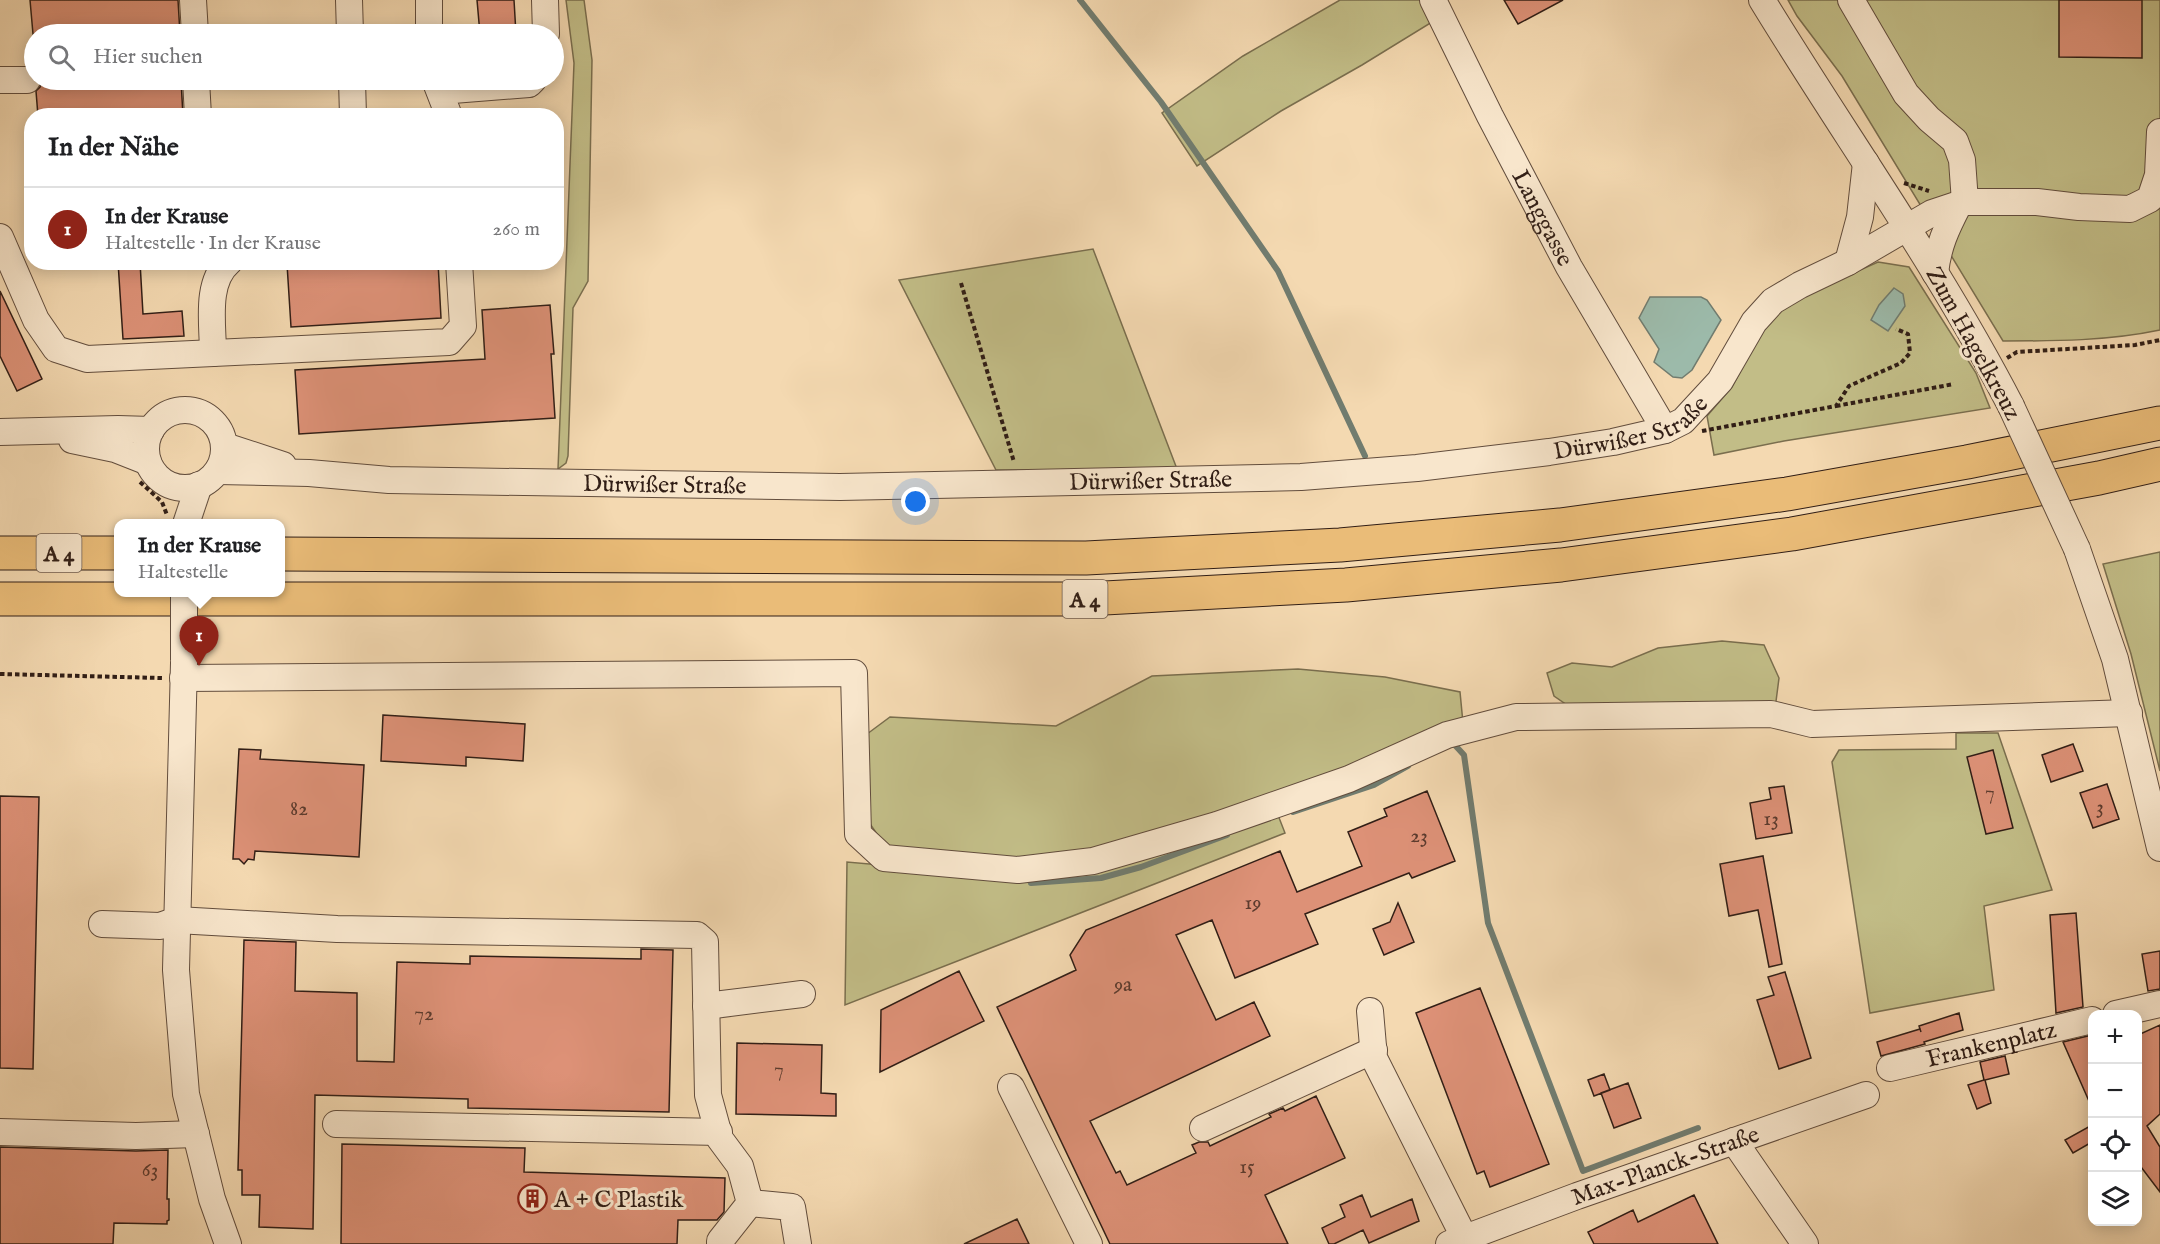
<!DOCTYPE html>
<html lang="de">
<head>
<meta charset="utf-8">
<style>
  body { margin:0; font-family:"IM FELL English",serif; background:#f2f2f2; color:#202124 }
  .controls { position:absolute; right:18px; bottom:18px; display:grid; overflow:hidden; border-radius:12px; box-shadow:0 3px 15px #0003 }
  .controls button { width:54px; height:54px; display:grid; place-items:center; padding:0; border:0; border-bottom:2px solid #e0e0e0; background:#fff; color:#202124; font:30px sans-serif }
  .you { position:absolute; left:916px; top:502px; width:21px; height:21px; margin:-15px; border:4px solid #fff; border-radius:50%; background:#1a73e8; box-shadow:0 0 0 9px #1a73e833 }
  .badge { display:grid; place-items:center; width:39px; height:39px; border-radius:50%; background:#8f2418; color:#fff; font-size:20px; font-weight:700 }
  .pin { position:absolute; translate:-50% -50px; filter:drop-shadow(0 2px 3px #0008) }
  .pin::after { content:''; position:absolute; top:32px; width:21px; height:18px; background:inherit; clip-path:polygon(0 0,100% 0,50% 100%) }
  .popup { position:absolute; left:114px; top:519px; width:171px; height:78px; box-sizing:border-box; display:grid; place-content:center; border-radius:12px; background:#fff; filter:drop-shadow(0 2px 4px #0005); font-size:20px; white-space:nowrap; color:#757577 }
  .popup b { font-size:22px; color:#202124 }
  .popup::after { content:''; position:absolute; left:50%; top:100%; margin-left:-12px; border:12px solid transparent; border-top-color:#fff }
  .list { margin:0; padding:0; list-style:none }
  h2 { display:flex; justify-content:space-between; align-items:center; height:78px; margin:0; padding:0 24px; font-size:26px }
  h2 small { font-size:20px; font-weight:400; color:#757577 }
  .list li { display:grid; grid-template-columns:39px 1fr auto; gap:18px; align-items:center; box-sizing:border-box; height:84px; padding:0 24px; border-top:2px solid #e0e0e0 }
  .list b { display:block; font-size:22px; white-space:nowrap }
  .list p { margin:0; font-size:20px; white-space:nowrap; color:#757577 }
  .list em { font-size:20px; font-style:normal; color:#757577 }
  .icon { flex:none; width:33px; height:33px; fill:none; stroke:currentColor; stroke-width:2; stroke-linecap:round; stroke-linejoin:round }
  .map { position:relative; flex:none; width:2160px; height:1244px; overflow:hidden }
  .search { position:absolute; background:#fff; box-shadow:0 3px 15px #0003; left:24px; top:24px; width:540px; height:66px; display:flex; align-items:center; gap:15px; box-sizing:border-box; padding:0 21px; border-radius:33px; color:#757577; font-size:22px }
  .panel { position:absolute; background:#fff; box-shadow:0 3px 15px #0003; left:24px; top:108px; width:540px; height:162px; border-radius:24px }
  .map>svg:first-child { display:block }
  .green { fill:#c2bd87; stroke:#7a6e4e; stroke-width:1.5 }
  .water { fill:#9cbaaa; stroke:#717c6f; stroke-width:1.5 }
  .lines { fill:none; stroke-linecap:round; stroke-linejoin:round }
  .stream { stroke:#717c6f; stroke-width:6 }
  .building { fill:#dd9177; stroke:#311e16; stroke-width:1.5 }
  .minor-casing { stroke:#624d3d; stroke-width:28 }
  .highway-casing { stroke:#311e16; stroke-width:35 }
  .path { stroke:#311e16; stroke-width:4; stroke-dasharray:4.5 3; stroke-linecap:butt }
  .minor { stroke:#f8e6cc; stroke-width:26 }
  .highway { stroke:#eabc78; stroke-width:33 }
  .minor-bridge-casing { stroke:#624d3d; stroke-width:28; stroke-linecap:butt }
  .minor-bridge { stroke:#f8e6cc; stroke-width:26 }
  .labels { text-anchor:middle; stroke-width:6; stroke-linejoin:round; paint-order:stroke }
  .number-label { font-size:21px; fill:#5c3b2e }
  .shield { fill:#f8e6cc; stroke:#6d5a4d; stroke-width:1.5 }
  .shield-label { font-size:22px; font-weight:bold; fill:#311e16 }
  .street-label { font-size:24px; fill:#311e16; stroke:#f8e6cc }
  .poi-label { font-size:24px; fill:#311e16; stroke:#f8e6cc; text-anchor:start }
</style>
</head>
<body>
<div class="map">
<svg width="2160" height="1244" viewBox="0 0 2160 1244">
  <rect width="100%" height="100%" fill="#f4d9b1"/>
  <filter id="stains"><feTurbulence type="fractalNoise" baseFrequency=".00333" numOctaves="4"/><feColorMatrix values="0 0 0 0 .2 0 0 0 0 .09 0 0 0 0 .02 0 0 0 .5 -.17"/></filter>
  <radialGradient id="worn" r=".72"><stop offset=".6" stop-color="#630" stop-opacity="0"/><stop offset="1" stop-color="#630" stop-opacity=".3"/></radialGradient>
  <path class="green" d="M566,0H584L592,60L588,281L573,308L568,456L566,463L558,469L574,63Z
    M1340,0H1427L1437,19L1362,65L1281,111L1197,166L1162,113L1243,56Z
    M1788,0H2160V330C2108,341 2056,341 2003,341L1842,76L1797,16Z
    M1093,249L1177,469L996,470L899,280Z
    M1878,262L1909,267L1976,373L1990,408L1784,441L1714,455L1707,416L1732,387L1764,327L1781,308L1804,295Z
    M2160,552V771L2131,654L2103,564Z
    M1722,641L1764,645L1779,678L1775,709H1573L1554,696L1547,673L1572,663L1612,667L1658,648Z
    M1298,669L1385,677L1460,692L1463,723L1385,756L1093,854L1015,865L888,850L868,821L863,737L890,717L1056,726L1152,676Z
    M1956,733H1998L2052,890L1984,906L1994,990L1870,1013L1832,762L1839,750L1956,749Z
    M1276,810L1285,833L845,1005L847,862L1018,877Z"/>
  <path class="water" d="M1894,288L1903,294L1905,306L1888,331L1871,320L1879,305Z
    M1650,297H1701L1707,300L1721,320L1692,370L1682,378L1673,377L1654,362L1659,349L1639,318Z"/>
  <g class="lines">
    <path class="stream" d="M1080,0L1161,102L1278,271L1365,456
      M1449,744L1453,743L1464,755L1488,923L1583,1171L1698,1128
      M1293,812L1374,785L1408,766
      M1031,883L1101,878L1141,867L1227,835"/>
  </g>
  <path class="building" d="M30,0H178L180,34H33Z
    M477,0H514L516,34H480Z
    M1504,0H1563L1518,24Z
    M2059,0H2142V58L2059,57Z
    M42,80H181L183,116H38L36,91L40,87Z
    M118,262H140L143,314L182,311L184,336L123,339Z
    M317,262H438L441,318L291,327L287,264Z
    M0,291L42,379L17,391L0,356Z
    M550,305L554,354H551L555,418L299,434L295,370L485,359L482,310Z
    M383,715L525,724L523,761L466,757V766L381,761Z
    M2073,744L2083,771L2051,782L2042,755Z
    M239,749L261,750L260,759L364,765L359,857L255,851L254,860L248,859L244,864L239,859H233Z
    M1993,750L2013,828L1986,834L1967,757Z
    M2107,784L2119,819L2093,828L2080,793Z
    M1784,786L1792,833L1756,839L1750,803L1771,799L1769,788Z
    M1427,791L1455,861L1412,878L1409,873L1305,914L1318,944L1235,978L1212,920L1176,935L1216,1020L1254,1002L1270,1036L1090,1121L1116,1173L1120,1171L1127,1185L1196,1153L1192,1145L1199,1142H1208L1210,1146L1271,1117L1269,1114L1283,1108L1285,1111L1316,1096L1345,1158L1265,1195L1288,1244H1110L997,1007L1076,970L1070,955L1086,930L1280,851L1297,892L1362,866L1348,832L1387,816L1384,809Z
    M0,796L39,797L33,1069L0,1068Z
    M1763,856L1782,964L1769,967L1758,910L1729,916L1720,864Z
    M1398,903L1414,942L1384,955L1373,929L1390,922Z
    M2076,913L2083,1007L2056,1013L2050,915Z
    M244,940L296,942L295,991L357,993V1061L394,1062L397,962L470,964V956L641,959V949L673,950L669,1112L468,1108V1099L315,1095L313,1229L259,1227L260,1195H242V1170H238Z
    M2160,951V989L2148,991L2142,954Z
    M959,971L984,1021L880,1072L881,1010Z
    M1785,972L1811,1058L1779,1069L1757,1000L1774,995L1768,977Z
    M1480,988L1549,1164L1490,1187L1484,1171L1477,1174L1416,1013Z
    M1959,1013L1963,1030L1924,1042L1925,1044L1881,1056L1877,1042L1920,1029L1921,1032L1919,1026Z
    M2160,1025V1114L2147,1126L2160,1147V1192L2138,1163V1035Z
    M2092,1035V1108L2063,1042Z
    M737,1043L822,1045L821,1093L836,1094V1116L736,1114Z
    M2005,1056L2009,1074L1985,1080L1991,1103L1977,1109L1968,1085L1984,1080L1980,1062Z
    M1604,1074L1610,1090L1594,1096L1588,1080Z
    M1628,1083L1641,1118L1614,1128L1601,1093Z
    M2092,1125V1142L2073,1153L2065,1140Z
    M342,1144L525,1148L524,1172L725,1178L724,1212L717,1220H678L677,1244H341Z
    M0,1147L136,1151L168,1150L167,1199H169V1220L167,1221V1224L114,1223L113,1244H0Z
    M1362,1195L1371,1217L1412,1199L1419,1221L1369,1243L1363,1230L1334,1244H1329L1322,1228L1345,1217L1340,1205Z
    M1694,1195L1718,1244H1594L1588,1232L1633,1210L1638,1222Z
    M1017,1219L1029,1244H964Z"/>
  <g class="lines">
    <defs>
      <g id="minor">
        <path d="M193,0L195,34"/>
        <path d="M349,0L350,34"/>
        <path d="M429,0V34"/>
        <path d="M545,0L546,34"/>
        <path id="s1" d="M1433,0L1490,116L1569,267L1665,430"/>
        <path d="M1762,0C1845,136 1938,265 2011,406"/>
        <path d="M1851,0L1906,94L1929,119L1955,141L1962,160L1965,202"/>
        <path d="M0,80H27"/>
        <path d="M196,80L198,116"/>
        <path d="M352,80L353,116"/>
        <path d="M435,80L449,116"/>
        <path d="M440,91L529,84L533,80"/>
        <path d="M0,237L36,320L56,349L87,359L449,342L463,326L459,262"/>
        <path d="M1848,262L1860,217L1866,163"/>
        <path d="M1935,273C1938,246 1946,229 1959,204"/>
        <path d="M213,353C213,325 205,282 229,262"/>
        <circle cx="185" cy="449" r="39"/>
        <path d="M0,432L118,429L151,430"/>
        <path d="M72,440L115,449L148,462"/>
        <path d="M225,446L283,465"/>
        <path id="s2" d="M218,471L309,473L389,480L840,487L1301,477L1417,468L1549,452L1613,442L1665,430L1683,421L1720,381L1754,322L1773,301L1800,285L1848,262L1932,213L1965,202H2037L2079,207L2130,209L2150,199L2158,175L2160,132"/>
        <path d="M186,524L199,485"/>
        <path d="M2077,549L2115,659L2160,848"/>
        <path d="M184,663L176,970L186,1094L212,1199L228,1244"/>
        <path d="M183,678L854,673L858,834L884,858L1018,870L1093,861L1217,825L1349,779L1447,735L1516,717L1771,714L1812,724L2129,713"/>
        <path d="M102,924L160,926L177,920L337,929L697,935L705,942L708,1095L720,1139L740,1166L750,1203L720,1241V1244"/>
        <path d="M706,1006L802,994"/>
        <path d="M1370,1011L1374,1058L1464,1237"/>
        <path d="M2116,1014L2160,1004"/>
        <path id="s3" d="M1890,1068L2092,1020"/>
        <path d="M1011,1087L1089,1244"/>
        <path d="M336,1124L719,1132"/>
        <path d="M1203,1128L1374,1050"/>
        <path d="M0,1132L136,1136L196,1134"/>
        <path d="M1734,1141L1805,1244"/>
        <path d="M750,1203L792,1207L798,1244"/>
        <path id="s4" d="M1449,1244L1577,1196L1866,1095"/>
      </g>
      <path id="highway" d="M0,553H118
        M280,554L1086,558L1340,545L1560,525L1787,494L1967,462L2160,423
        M0,599H1086L1346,585L1561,565L1792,534L2099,478L2160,464"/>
    </defs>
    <use href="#minor" class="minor-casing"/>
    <use href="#highway" class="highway-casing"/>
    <path class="path" d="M1904,183L1929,191
      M961,283L1014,462
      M2007,358L2017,352L2135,345L2160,340
      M1836,406L1954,384
      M1702,431L1836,406L1849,386L1901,363L1910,353L1908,334L1896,329
      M140,482L162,502L167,515
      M0,674L162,678"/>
    <use href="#minor" class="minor"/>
    <use href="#highway" class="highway"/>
    <defs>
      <path id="minor-bridge" d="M2011,406L2077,549
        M184,592V660"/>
    </defs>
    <use href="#minor-bridge" class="minor-bridge-casing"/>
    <use href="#minor-bridge" class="minor-bridge"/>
  </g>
  <defs>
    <symbol id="building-ring" viewBox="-11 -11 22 22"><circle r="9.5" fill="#f8e6cc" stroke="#8f2418" stroke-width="1.5"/><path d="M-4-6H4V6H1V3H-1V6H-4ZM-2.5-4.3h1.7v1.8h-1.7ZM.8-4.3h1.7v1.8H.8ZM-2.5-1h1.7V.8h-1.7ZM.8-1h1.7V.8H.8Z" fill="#8f2418"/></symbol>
  </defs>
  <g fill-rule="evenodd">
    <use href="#building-ring" x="516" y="1182" width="33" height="33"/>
  </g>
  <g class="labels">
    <g class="number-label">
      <text x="1990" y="799">7</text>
      <text x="2100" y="813">3</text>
      <text x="299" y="815">82</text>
      <text x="1771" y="825">13</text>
      <text x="1419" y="842">23</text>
      <text x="1253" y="909">19</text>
      <text x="1123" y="991">9a</text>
      <text x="424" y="1020">72</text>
      <text x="779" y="1076">7</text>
      <text x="1247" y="1173">15</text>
      <text x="150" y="1176">63</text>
    </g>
    <g class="shield">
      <rect x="36.5" y="534" width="45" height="38" rx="4.5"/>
      <rect x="1062.5" y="580" width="45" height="38" rx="4.5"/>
    </g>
    <g class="shield-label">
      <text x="59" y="561">A 4</text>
      <text x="1085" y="607">A 4</text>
    </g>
    <g class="street-label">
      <text dy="8" stroke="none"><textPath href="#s1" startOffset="244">Langgasse</textPath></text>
      <text transform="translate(1974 343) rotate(61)" y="8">Zum Hagelkreuz</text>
      <text dy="8" stroke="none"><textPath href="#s2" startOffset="1419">Dürwißer Straße</textPath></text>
      <text dy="8" stroke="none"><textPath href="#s2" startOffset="933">Dürwißer Straße</textPath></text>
      <text dy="8" stroke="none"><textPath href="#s2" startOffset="447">Dürwißer Straße</textPath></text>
      <text dy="8" stroke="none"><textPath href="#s3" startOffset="104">Frankenplatz</textPath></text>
      <text dy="8" stroke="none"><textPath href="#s4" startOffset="230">Max-Planck-Straße</textPath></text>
    </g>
    <g class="poi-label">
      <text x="554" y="1207">A + C Plastik</text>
    </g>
  </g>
  <rect width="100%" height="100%" filter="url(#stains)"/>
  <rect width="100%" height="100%" fill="url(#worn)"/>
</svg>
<div class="controls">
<button>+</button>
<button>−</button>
<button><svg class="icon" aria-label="locate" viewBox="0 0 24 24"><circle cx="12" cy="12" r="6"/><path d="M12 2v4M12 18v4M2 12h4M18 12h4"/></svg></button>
<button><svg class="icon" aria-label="layers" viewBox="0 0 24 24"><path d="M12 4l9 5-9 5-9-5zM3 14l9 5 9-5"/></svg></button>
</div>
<div class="you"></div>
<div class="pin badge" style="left:199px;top:666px">1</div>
<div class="popup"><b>In der Krause</b>Haltestelle</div>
<div class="search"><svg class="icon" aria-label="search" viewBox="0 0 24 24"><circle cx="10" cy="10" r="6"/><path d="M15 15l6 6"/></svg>Hier suchen</div>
<section class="panel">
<h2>In der Nähe<small></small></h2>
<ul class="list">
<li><span class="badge">1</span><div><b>In der Krause</b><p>Haltestelle · In der Krause</p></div><em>260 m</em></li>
</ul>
</section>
</div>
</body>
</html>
